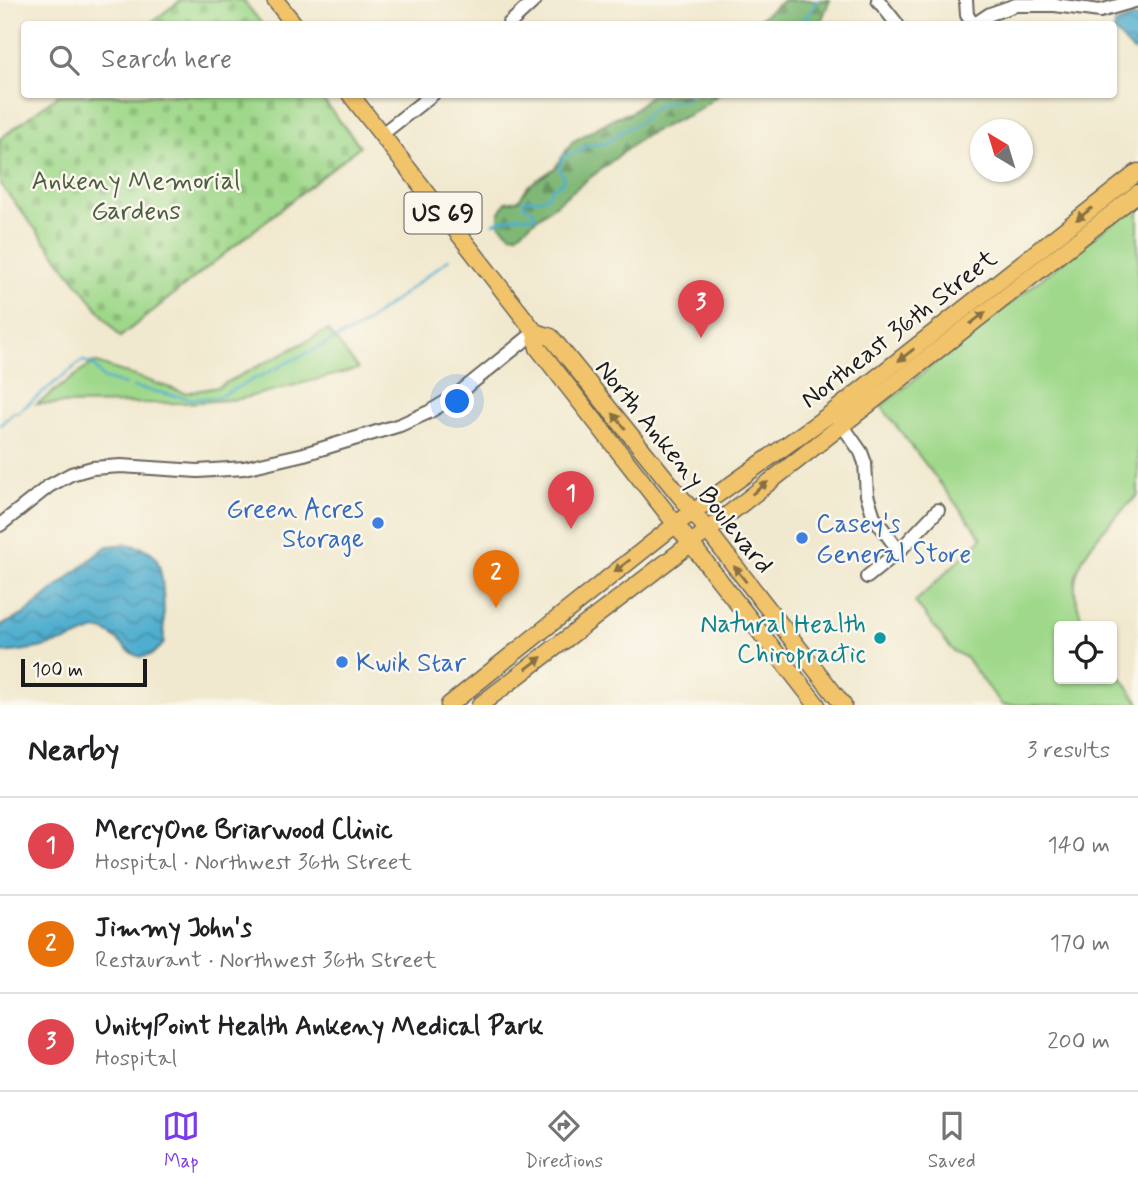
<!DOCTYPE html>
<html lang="en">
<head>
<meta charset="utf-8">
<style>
  body { margin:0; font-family:Mynerve,sans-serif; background:#f6f6f6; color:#202124 }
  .controls { position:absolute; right:21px; bottom:21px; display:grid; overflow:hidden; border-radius:7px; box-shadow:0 2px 5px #0004 }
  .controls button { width:63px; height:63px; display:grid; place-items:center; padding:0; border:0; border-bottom:2px solid #e0e0e0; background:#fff; color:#202124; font:35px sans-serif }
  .compass { position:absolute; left:970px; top:119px; width:63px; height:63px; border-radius:50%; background:#fff; box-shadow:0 2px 5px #0004; rotate:322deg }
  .scale { position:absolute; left:21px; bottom:18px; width:126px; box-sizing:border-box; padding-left:7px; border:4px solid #1c1c1c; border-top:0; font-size:19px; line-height:24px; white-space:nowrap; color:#1c1c1c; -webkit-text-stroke:5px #fbf7ec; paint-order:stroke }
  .you { position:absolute; left:458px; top:402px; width:24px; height:24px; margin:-18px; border:5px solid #fff; border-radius:50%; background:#1a73e8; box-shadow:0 0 0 10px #1a73e833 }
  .badge { display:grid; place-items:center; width:46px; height:46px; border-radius:50%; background:#7c3aed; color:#fff; font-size:23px; font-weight:700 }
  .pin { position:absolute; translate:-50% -58px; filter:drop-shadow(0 2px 4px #0008) }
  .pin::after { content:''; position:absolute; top:37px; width:24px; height:21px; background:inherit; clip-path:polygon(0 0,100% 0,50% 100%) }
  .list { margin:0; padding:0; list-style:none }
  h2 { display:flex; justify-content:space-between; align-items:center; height:91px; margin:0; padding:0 28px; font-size:30px }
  h2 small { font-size:23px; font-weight:400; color:#757577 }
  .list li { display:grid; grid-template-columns:46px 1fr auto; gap:21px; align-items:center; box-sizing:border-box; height:98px; padding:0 28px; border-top:2px solid #e0e0e0 }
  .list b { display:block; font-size:26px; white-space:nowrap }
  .list p { margin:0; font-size:23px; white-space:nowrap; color:#757577 }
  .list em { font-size:23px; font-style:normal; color:#757577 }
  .icon { flex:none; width:38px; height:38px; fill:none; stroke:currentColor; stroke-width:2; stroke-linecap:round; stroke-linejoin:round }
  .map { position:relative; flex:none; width:1138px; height:705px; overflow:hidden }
  .search { position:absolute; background:#fff; box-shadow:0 2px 5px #0004; left:21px; right:21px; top:21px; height:77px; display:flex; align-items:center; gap:18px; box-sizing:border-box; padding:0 24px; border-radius:7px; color:#757577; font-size:26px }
  .sheet { height:385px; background:#fff }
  nav { display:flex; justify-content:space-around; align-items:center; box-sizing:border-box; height:98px; border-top:2px solid #e0e0e0; background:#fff; font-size:19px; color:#757577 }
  nav a { display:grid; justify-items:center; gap:4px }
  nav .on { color:#7c3aed }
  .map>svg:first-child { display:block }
  .green { fill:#9fd88a; stroke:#5e7a53; stroke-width:2 }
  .forest { fill:url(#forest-firs); stroke:#4e6a49; stroke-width:2 }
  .cemetery { fill:url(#cemetery-stones); stroke:#5e7a53; stroke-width:2 }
  .water { fill:url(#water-waves); stroke:#366576; stroke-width:2 }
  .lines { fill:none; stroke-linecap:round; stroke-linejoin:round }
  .stream { stroke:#50aecf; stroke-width:2.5 }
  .minor-casing { stroke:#67645b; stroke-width:16 }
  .major-casing { stroke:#67645b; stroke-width:19 }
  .minor { stroke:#fff; stroke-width:12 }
  .major { stroke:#f1c36a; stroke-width:16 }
  .oneway { fill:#867043 }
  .shop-dot { fill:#3f7fe0; stroke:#fbf7ec; stroke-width:2.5 }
  .culture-dot { fill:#0f9aa8; stroke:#fbf7ec; stroke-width:2.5 }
  .labels { text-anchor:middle; stroke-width:5; stroke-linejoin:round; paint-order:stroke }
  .shield { fill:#fbf7ec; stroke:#5f5e5a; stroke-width:2 }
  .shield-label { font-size:24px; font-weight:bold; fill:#1c1c1c }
  .park-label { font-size:26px; fill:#4a5e42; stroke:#fbf7ec }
  .street-label { font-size:26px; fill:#1c1c1c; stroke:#fbf7ec }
  .shop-label { font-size:26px; fill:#366cbe; stroke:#fbf7ec; text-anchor:start }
  .culture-label { font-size:26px; fill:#0d838f; stroke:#fbf7ec; text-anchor:end }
</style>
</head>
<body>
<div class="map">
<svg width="1138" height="705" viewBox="0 0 1138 705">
  <defs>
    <pattern id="forest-firs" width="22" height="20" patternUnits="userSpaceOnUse" patternTransform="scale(1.75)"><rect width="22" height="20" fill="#7fb876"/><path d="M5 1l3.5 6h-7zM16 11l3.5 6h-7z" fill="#679560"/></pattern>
    <pattern id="cemetery-stones" width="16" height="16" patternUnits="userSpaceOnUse" patternTransform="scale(1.75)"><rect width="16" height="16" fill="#9fd88a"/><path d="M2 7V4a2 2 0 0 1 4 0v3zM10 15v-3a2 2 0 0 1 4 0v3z" fill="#88b976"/></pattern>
    <pattern id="water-waves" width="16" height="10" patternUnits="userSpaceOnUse" patternTransform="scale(1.75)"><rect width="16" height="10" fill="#50aecf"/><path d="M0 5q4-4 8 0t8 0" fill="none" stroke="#428da7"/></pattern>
  </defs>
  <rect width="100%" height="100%" fill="#fbf7ec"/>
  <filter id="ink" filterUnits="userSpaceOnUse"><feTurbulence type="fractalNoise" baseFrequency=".0143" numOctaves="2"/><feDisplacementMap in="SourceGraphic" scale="14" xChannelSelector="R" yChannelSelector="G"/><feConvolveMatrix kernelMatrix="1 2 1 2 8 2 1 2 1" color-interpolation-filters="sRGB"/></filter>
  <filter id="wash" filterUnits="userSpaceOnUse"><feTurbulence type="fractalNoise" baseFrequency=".00686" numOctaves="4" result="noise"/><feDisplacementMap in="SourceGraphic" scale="28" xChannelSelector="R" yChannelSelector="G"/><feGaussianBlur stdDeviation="1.57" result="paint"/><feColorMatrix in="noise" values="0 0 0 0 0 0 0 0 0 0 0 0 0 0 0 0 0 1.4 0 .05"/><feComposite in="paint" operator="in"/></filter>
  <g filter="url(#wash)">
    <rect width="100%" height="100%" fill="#f1e9cf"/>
    <path class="green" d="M1138,202V495C1116,516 1078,551 1075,583C1074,598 1080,613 1084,626H1059V679H1112V665L1138,701V705H1002L965,657L953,651L915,602L982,538L881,406Z
      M328,330L358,369L240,399L184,403L37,404L94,362L185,393L218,387Z"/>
    <path class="forest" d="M784,0H830L820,24H753Z
      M651,95H718L697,111L644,136L516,235L510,234L499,224V214L506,202L519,200L528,186L555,168L572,142L618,116L630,113Z"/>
    <path class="cemetery" d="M181,0H243L262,24H149Z
      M58,95H319L360,146L120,337L0,184V139Z"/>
    <path class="water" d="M1134,17L1138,19V52L1132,50L1114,31L1115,24Z
      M127,544C136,546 147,548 153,554C167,569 163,623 164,643C135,679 124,635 101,630C93,629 83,635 75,638C50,647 27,651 0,653V626L23,615L107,546Z"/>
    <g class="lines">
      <path class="stream" d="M800,24L813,8L817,0
        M494,223L517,216L535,217L534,211L524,205L523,200L540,199L548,196L552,188L562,183L564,178L559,168L564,156L582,150L585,146L606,143L624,130L642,121L646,114L660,104L684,99L692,94
        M133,387L191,399L218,397L360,327L449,259
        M0,425L14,412L17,413L82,361L92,363L103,378L126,385"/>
    </g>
  </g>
  <g filter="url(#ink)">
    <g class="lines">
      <defs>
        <path id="minor" d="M878,0L897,24
          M966,0L967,15L973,24
          M509,24L535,0
          M975,24L990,14L1016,5H1055L1100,11L1138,0
          M382,134L433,94
          M838,419L861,452L865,463L867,495L874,517L899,551
          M0,525L49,486L71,474L92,468L121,466L198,471L244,468L304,454L400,425L429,412L454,397L535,332
          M867,577L899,551L938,510"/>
        <path id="major" d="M275,0L294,24
          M350,94L535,332L538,348L817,705
          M535,332L551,337L693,512L843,705
          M449,705L676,524L833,412L1138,172
          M480,705L707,531L1138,193"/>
      </defs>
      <use href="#minor" class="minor-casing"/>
      <use href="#major" class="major-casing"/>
      <use href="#minor" class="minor"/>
      <use href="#major" class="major"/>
    </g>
    <defs><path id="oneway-solid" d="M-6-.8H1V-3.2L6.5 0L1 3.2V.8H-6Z" transform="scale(1.75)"/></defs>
    <g class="oneway">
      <use href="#oneway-solid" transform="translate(1084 214) rotate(142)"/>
      <use href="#oneway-solid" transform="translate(978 318) rotate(-38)"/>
      <use href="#oneway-solid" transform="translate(906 355) rotate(142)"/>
      <use href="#oneway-solid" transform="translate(619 421) rotate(-129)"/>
      <use href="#oneway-solid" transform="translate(760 488) rotate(-38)"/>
      <use href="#oneway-solid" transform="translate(622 566) rotate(142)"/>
      <use href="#oneway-solid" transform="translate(740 574) rotate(-128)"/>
      <use href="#oneway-solid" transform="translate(534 663) rotate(-38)"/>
    </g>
  </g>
  <g class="shop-dot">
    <circle cx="378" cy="523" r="7"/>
    <circle cx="802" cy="538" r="7"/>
    <circle cx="342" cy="662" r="7"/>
  </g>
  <circle class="culture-dot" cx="880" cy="638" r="7"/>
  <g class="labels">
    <rect class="shield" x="404.5" y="192.5" width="77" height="41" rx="5"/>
    <g class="shield-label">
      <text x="443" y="221">US 69</text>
    </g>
    <g class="park-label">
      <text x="136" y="189">Ankeny Memorial<tspan x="136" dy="30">Gardens</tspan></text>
    </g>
    <g class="street-label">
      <text transform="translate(898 328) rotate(-38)" y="9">Northeast 36th Street</text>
      <text transform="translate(685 466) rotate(51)" y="9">North Ankeny Boulevard</text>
    </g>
    <g class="shop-label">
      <text x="364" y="517" text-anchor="end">Green Acres<tspan x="364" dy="30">Storage</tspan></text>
      <text x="816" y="532">Casey's<tspan x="816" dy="30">General Store</tspan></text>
      <text x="356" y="671">Kwik Star</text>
    </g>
    <g class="culture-label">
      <text x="866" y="632">Natural Health<tspan x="866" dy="30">Chiropractic</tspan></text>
    </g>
  </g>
</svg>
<div class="controls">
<button><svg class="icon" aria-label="locate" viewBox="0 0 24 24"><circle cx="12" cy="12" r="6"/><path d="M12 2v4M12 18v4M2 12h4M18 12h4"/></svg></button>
</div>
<svg class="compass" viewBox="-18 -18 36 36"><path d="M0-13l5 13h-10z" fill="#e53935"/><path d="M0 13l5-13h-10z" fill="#757577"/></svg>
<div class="scale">100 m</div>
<div class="you"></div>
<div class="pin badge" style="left:571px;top:529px;background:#e0444e">1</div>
<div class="pin badge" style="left:496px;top:608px;background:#e8710a">2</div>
<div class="pin badge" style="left:701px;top:338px;background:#e0444e">3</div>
<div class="search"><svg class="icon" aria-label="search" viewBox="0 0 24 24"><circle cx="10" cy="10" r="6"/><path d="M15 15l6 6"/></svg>Search here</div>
</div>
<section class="sheet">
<h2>Nearby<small>3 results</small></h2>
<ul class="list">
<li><span class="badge" style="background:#e0444e">1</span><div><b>MercyOne Briarwood Clinic</b><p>Hospital · Northwest 36th Street</p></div><em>140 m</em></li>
<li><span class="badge" style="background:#e8710a">2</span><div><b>Jimmy John's</b><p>Restaurant · Northwest 36th Street</p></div><em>170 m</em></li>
<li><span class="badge" style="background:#e0444e">3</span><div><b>UnityPoint Health Ankeny Medical Park</b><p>Hospital</p></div><em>200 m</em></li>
</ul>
</section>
<nav>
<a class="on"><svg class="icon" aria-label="map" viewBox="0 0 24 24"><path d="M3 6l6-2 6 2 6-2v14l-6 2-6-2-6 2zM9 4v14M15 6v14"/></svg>Map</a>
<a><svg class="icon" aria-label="directions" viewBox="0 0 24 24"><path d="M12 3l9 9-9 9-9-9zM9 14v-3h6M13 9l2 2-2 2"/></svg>Directions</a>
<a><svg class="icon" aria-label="saved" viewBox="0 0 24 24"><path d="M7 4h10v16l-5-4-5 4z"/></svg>Saved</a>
</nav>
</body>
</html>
